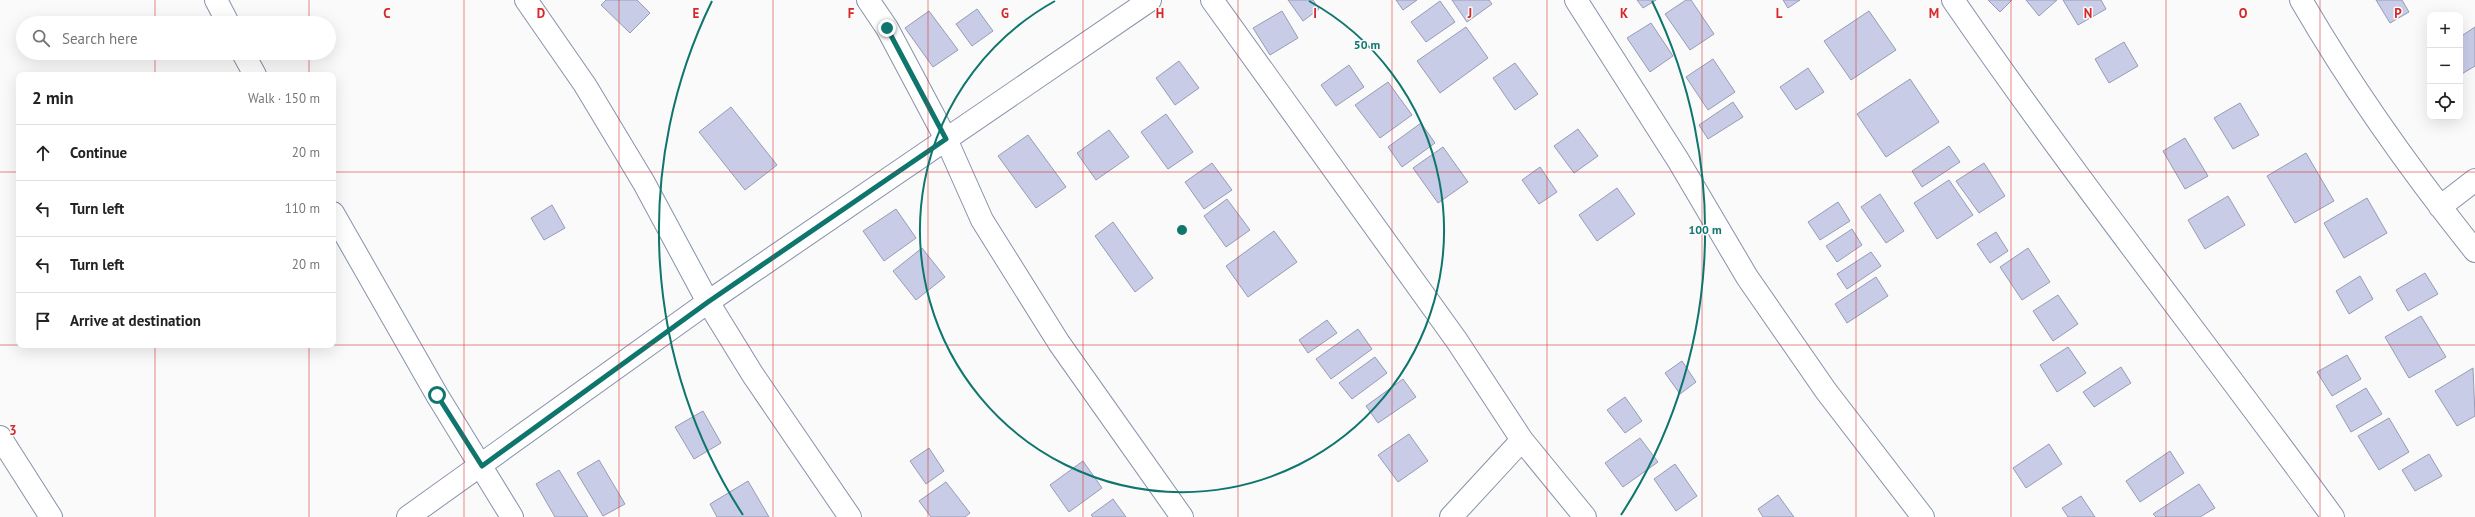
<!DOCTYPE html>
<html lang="en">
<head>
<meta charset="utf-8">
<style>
  body { margin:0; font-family:"PT Sans",sans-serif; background:#f6f6f6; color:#222 }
  .controls { position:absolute; right:12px; top:12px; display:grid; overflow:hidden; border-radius:8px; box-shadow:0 4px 16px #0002 }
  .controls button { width:36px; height:36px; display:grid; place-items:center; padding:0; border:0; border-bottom:1px solid #e0e0e0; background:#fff; color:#222; font:20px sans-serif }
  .stop { position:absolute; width:12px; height:12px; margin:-9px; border:3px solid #0f766e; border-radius:50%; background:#fff }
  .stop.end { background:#0f766e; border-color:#fff; box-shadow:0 1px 4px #0008 }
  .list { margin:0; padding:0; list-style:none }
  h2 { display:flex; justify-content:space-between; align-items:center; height:52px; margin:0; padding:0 16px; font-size:17px }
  h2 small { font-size:13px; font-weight:400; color:#767676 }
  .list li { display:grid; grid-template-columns:26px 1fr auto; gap:12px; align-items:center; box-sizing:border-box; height:56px; padding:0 16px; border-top:1px solid #e0e0e0 }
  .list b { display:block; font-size:15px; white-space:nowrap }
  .list em { font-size:13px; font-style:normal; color:#767676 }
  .icon { flex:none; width:22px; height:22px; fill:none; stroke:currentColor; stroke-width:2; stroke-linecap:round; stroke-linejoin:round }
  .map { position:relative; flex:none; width:2475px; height:517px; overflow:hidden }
  .search { position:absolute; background:#fff; box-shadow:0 4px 16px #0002; left:16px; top:16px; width:320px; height:44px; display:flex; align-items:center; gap:10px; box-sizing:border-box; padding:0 14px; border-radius:22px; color:#767676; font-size:15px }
  .panel { position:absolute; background:#fff; box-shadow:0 4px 16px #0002; left:16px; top:72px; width:320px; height:276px; border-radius:8px }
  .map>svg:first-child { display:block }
  .building { fill:#c8cce7; stroke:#979cb5 }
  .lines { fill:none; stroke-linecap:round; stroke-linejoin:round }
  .minor-casing { stroke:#8593a9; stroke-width:24 }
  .minor { stroke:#fff; stroke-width:22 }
  .route { stroke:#0f766e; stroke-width:5 }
  .grid { fill:none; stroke:#d62828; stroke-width:1; stroke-opacity:0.55 }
  .ring { fill:none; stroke:#0f766e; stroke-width:2 }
  .grid-label { font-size:13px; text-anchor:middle; font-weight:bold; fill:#d62828; stroke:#fafafa; stroke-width:3; stroke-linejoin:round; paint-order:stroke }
  .centre { fill:#0f766e; stroke:#fafafa; stroke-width:2 }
  .ring-label { font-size:12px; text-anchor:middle; font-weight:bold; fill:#0f766e; stroke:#fafafa; stroke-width:3; stroke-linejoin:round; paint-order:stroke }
</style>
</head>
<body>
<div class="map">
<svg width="2475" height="517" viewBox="0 0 2475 517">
  <rect width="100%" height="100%" fill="#fafafa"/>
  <path class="building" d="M606,0H637L650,13L630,33L601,5Z
    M1288,0H1313L1319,9L1303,21Z
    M1396,0H1417L1403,10Z
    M1452,0H1489L1492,4L1467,22Z
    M1637,0H1656L1643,8Z
    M1686,0H1691L1714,34L1690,50L1665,14Z
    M1783,0H1800L1788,8Z
    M1988,0H2012L2000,12Z
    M2026,0H2057L2039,16Z
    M2063,0H2101L2106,9L2078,25Z
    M2376,0H2402L2409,12L2390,23Z
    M1440,1L1455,22L1426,42L1411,22Z
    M977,9L993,31L972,46L956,24Z
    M929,11L958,50L933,67L905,28Z
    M1282,11L1298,38L1270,55L1253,28Z
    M1869,11L1896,50L1851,80L1824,41Z
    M1651,23L1673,56L1650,72L1627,38Z
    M1466,27L1488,58L1440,93L1417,61Z
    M2475,27V66L2460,75V37Z
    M2124,42L2138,66L2109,83L2095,59Z
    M1713,59L1735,92L1708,110L1686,77Z
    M1179,61L1199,88L1175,105L1156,78Z
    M1515,63L1538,94L1515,110L1493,78Z
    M1349,65L1364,87L1336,106L1321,85Z
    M1808,68L1824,92L1796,110L1780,87Z
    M1910,79L1939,122L1886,157L1857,114Z
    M1388,82L1412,115L1380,138L1355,105Z
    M1733,102L1743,117L1708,139L1699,125Z
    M2240,103L2259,135L2233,149L2214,118Z
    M731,107L777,165L745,190L699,132Z
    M1166,114L1193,152L1168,169L1141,132Z
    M1421,123L1435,143L1402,167L1388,147Z
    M1578,129L1598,156L1574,173L1554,146Z
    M1109,130L1129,157L1096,180L1077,153Z
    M1028,135L1066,187L1036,208L998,156Z
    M2185,138L2208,176L2185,189L2163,151Z
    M1949,146L1960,162L1922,187L1912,171Z
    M1443,147L1468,182L1438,203L1413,168Z
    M2306,153L2334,201L2295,223L2267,176Z
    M1212,163L1232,190L1204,209L1185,182Z
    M1984,163L2005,196L1979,213L1956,181Z
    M1540,167L1557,192L1539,204L1522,180Z
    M1949,180L1973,215L1937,239L1914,203Z
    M1617,188L1635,214L1597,241L1579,215Z
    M1880,194L1904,231L1886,243L1861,207Z
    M2228,196L2245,225L2205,249L2188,220Z
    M2367,198L2387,233L2344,258L2324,223Z
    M1227,199L1250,230L1226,247L1204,216Z
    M1838,202L1850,221L1820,240L1808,222Z
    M552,205L565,228L544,240L531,218Z
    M896,209L916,238L884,261L863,231Z
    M1113,222L1153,278L1135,292L1095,236Z
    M1852,229L1862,245L1837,262L1826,246Z
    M1274,231L1297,262L1248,297L1226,266Z
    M1996,232L2008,251L1990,263L1977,244Z
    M922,248L945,277L916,300L893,271Z
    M2028,248L2050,282L2022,300L2000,267Z
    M1871,252L1881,266L1847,289L1837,274Z
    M2425,273L2438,294L2408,311L2396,290Z
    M2360,276L2373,299L2349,314L2336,291Z
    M1876,277L1888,296L1847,323L1835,304Z
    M2058,295L2078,324L2053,341L2033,311Z
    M2421,316L2446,357L2409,378L2385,337Z
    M1327,320L1337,333L1308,353L1299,340Z
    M1358,329L1372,349L1331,379L1316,359Z
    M2068,347L2086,373L2057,392L2040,365Z
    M2347,355L2361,379L2332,396L2317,372Z
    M1375,357L1387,373L1352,399L1339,383Z
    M1682,361L1696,382L1680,394L1665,373Z
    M2121,367L2131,383L2094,407L2083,392Z
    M2473,368L2475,416L2457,426L2435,391Z
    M1403,379L1416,397L1378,423L1366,406Z
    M2366,388L2382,414L2351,432L2336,406Z
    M1625,397L1642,421L1625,433L1607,410Z
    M703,411L721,443L694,459L675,427Z
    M2389,418L2409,452L2379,470L2358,436Z
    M1409,434L1428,461L1398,482L1378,455Z
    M1640,438L1658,462L1623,487L1605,463Z
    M2049,444L2062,464L2026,488L2013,468Z
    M929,448L944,471L926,484L910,461Z
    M2170,451L2184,473L2140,502L2126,481Z
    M2429,454L2442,476L2415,491L2402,470Z
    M599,460L625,504L603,516L577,473Z
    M1083,461L1102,488L1069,512L1050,485Z
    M1675,464L1697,496L1676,511L1654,479Z
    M559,470L588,517H555L536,484Z
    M748,481L769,517H717L710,504Z
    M946,482L970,513L965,517H931L919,501Z
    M2199,484L2215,508L2200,517H2156L2153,514Z
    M1778,495L1794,517H1763L1758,509Z
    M2081,496L2095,517H2068L2062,508Z
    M1113,499L1126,517H1093L1091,515Z"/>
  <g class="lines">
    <defs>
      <path id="minor" d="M216,0L228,23
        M526,0L585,85L644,183L708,302L753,375L850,517
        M868,0L887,28L946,139L982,220L1059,343L1182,517
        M1212,0L1457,341L1522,440L1585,517
        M1576,0L1678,160L1747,277L1826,391L1923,517
        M1953,0C2074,176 2207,344 2333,517
        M2301,0C2352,88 2411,171 2475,251
        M243,53L255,75
        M2440,207L2475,180
        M333,213L437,395L512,517
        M0,437L51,517
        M408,517L708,302L1150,0
        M1451,517L1522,440"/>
    </defs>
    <use href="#minor" class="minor-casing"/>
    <use href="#minor" class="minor"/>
  </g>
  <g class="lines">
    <path class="route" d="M437,395L482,466L708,302L946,139L887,28"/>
  </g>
  <path class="grid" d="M155,0V23M309,0V23M464,0V517M619,0V517M773,0V517M928,0V517M1083,0V517M1238,0V517M1392,0V517M1547,0V517M1702,0V517M1856,0V517M2011,0V517M2166,0V517M2320,0V517M155,53V75M309,53V75M0,172H19M333,172H2475M0,345H19M155,345V517M309,345V517M333,345H2475"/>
  <g class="ring">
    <path d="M1309 1A262 262 0 1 1 1055 1"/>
    <path d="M743 515A523 523 0 0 1 712 1M1652 1A523 523 0 0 1 1621 515"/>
  </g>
  <g class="grid-label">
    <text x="387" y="18">C</text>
    <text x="541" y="18">D</text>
    <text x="696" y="18">E</text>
    <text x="851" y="18">F</text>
    <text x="1005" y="18">G</text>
    <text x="1160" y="18">H</text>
    <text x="1315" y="18">I</text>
    <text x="1470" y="18">J</text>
    <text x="1624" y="18">K</text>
    <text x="1779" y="18">L</text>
    <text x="1934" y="18">M</text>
    <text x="2088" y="18">N</text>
    <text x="2243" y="18">O</text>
    <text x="2398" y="18">P</text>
    <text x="13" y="435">3</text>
  </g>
  <circle cx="1182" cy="230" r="6" class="centre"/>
  <g class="ring-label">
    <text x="1367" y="49">50 m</text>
    <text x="1705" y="234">100 m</text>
  </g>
</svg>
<div class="controls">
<button>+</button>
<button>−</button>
<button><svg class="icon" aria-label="locate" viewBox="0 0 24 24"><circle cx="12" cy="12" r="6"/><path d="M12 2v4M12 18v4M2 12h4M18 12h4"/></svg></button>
</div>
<div class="stop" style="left:437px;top:395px"></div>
<div class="stop end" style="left:887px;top:28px"></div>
<div class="search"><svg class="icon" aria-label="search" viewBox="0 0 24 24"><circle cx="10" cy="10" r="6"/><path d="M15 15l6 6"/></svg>Search here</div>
<section class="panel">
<h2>2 min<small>Walk · 150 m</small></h2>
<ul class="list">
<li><svg class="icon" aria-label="ahead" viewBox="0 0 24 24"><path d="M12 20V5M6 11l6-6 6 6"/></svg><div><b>Continue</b></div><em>20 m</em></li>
<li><svg class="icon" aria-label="left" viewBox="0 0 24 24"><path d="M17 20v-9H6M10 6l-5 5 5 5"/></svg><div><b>Turn left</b></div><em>110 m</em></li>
<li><svg class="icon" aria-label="left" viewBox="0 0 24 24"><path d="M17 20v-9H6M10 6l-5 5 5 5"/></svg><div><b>Turn left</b></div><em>20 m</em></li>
<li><svg class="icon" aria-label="arrive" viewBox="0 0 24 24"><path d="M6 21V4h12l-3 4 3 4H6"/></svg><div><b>Arrive at destination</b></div></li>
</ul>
</section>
</div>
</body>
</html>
